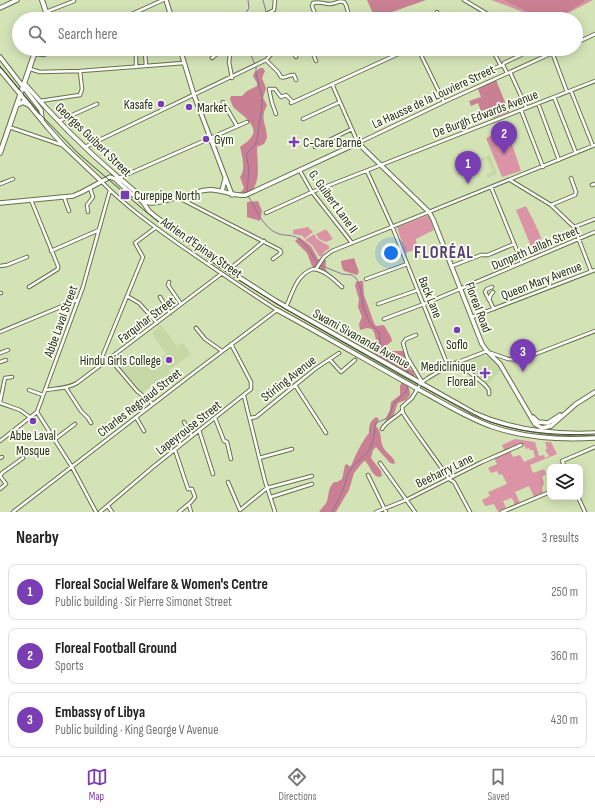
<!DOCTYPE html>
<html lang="en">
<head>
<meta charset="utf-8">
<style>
  body { margin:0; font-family:"Sofia Sans Condensed",sans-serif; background:#f2f2f2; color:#222 }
  .controls { position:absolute; right:12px; bottom:12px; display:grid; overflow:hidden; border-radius:8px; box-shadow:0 2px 10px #0003 }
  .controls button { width:36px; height:36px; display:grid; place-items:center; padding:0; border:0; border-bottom:1px solid #e0e0e0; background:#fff; color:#222; font:20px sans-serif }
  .you { position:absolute; left:391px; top:253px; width:14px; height:14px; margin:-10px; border:3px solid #fff; border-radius:50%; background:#1a73e8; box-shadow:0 0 0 6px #1a73e833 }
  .badge { display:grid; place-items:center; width:26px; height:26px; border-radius:50%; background:#7a3eb4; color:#fff; font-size:13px; font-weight:700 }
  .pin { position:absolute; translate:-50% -33px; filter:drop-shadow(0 1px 2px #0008) }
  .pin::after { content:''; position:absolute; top:21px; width:14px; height:12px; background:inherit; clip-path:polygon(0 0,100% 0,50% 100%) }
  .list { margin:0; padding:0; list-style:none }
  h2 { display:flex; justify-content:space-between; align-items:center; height:52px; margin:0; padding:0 16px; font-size:17px }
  h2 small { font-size:13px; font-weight:400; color:#767676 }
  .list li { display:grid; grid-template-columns:26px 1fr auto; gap:12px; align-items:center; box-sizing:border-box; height:56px; margin:0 8px 8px; padding:0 8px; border:1px solid #e0e0e0; border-radius:8px }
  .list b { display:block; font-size:15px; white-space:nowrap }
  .list p { margin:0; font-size:13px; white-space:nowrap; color:#767676 }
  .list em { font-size:13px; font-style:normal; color:#767676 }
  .icon { flex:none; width:22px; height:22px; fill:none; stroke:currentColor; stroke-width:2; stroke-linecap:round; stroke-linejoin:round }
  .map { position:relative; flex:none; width:595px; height:512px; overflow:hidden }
  .search { position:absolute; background:#fff; box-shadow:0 2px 10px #0003; left:12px; right:12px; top:12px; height:44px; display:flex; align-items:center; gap:10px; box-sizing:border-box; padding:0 14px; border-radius:22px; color:#767676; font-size:15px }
  .sheet { height:244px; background:#fff }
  nav { display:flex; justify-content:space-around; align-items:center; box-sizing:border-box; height:56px; border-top:1px solid #e0e0e0; background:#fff; font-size:11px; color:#767676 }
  nav a { display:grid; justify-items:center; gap:2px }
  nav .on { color:#7a3eb4 }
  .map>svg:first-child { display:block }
  .built { fill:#c6d8a5 }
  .green { fill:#da94a5 }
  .forest { fill:#ca8092 }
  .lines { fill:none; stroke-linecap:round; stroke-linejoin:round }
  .stream { stroke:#85749a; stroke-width:1 }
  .minor-casing { stroke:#647249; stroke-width:4.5 }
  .tertiary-casing { stroke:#647249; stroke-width:5.5 }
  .secondary-casing { stroke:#647249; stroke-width:5.5 }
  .primary-casing { stroke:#647249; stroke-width:6 }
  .minor { stroke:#fff; stroke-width:2.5 }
  .tertiary { stroke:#fff; stroke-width:3.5 }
  .secondary { stroke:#fff; stroke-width:3.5 }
  .primary { stroke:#fff; stroke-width:4 }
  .tram { stroke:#474f39; stroke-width:1 }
  .poi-dot { fill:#7a3eb4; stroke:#fafff1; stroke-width:1.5 }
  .labels { text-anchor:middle; stroke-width:3.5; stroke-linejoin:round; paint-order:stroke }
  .street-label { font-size:13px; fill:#272d1c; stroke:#fafff1 }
  .poi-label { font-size:13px; fill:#272d1c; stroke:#fafff1; text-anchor:start }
  .district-label { font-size:17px; font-weight:bold; letter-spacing:1px; fill:#573b77; stroke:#fafff1 }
</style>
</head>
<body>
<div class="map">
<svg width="595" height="512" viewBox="0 0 595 512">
  <rect width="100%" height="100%" fill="#d3e3b6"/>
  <path class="built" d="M117,49H144L145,65L137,66V55L117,54Z
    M490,155L497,174L488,178L486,174L493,172L487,159L473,165L476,173L474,174L470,165L472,164V162Z
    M161,325L177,346L183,343L191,354L168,371L179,384L177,385L173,381L171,383L164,376L139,395L110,362L121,354L127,364L135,358L143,367L166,354L152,333Z
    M483,355L491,358L502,369L487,385L461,363L462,361Z"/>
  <path class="green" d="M491,0H503L520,8L553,18L586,0H593L557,19H542Z
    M507,129L521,171L502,177L486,138Z
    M526,206C532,218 538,228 542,241L537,245L541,253L535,256L516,210Z
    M429,215L434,230L416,239L417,249L405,253L397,227Z
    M308,227L313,232L304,239L303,236L293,234V230Z
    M326,229L333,239L326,242L319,239L316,234Z
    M314,234L317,239L329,246V249L325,251L321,257L319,256L312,245L305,240Z
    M515,439L535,442L539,456L544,455L545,458L549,456L545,450L547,449L545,442H551L557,454L530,465L533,473L544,469L546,474L542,477L544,483L542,488L543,493L534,497L529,486L515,492L520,503L515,505L512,498L503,501L506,508L498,512L494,504L485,506L482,500L490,496L488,492L507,484L502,474L499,475L497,471L491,473L488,468L497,464L494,458L510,451L513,457L520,455L524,462L535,457L533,450H530L529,448L526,449L524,445L521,444L504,450L502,445Z"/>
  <path class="forest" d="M367,0H426L375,18Z
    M503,0H586C578,6 563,16 553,18C544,20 513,5 503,0Z
    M260,68H263L265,71L262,78L266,88L263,98L267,105C259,120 267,124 267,138L264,144L257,147C257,164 264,193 240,195L239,193L242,191L244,188L240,177C246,170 242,155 240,147C244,144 250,140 252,136C259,126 240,113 234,108C232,105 231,102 230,99L231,96H242L247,91L257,86V83L253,76L254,73Z
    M496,80L509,112L493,118L489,116L488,112L482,114L478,103L471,106L469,101L481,97L478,89Z
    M258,201L262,211L260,221L247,217V202Z
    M299,237L311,246L318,259L326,260C326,270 323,265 329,274L328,276L319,272L318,270L312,266L307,253L295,241Z
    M354,258L359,272L357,275L344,271L342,267L341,261Z
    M360,281H363L364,295L374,323L376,326L384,325L391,337L392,341L386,346V349L388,351H404L410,369L413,371L416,379L375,354L373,351C375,342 378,338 372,329L367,328L360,330L359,324L362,317L358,307L359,299L355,286L356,282Z
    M402,382C408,385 410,388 410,395L406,400L398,403L392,419L390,420H385L390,410L391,402L400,395V386Z
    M376,417L379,419L376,426C383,434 379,438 383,447C386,453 392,455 395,462L394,464L390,463L376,447L373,450L371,458L381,471L382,476L378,477C371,474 371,467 365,461L363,462L354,473L349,490L336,512H319C321,508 326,505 327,501C329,494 328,488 334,482H337L342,479L345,465L347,464L349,466H351C356,454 361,443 369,433C369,426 369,422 376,417Z"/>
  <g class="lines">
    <path class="stream" d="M263,0L268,19
      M242,19L249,8L248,0
      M247,193L249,169L246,154L255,145L257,140L262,105V97L256,74V67L251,55V53L259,49
      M248,196C257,209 262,228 279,234C285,236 293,234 299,239C302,241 308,248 310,251C313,255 313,259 318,263
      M320,265L342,274L352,275L356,278L360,286L363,305L369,322L379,332L381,347L385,352L400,357L409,374
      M332,512C336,504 341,496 344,487C346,482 346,477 349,472C355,461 368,456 372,444C375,437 374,429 376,423L385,419L389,416L394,403L406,392L408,386"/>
    <defs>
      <path id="minor" d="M464,0L496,19
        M46,12L74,1
        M437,12L440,19
        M121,19L163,0
        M257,19L274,10L275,0
        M317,19L312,6L313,3C319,1 324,4 330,4C336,4 338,0 344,2L346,5L350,19
        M576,43L595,34
        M231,49L229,62L232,78
        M292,49L296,57
        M311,49L316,61
        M418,49L444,102
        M492,49L501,66
        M547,49L552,52L567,92
        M145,52L146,66
        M35,54L44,55L55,49
        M136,56V67
        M212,58L222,49
        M266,60L278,72L281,77C286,79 289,74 294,75L296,80
        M30,69L40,72L80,71L184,63
        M483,72L503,65
        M510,72L526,107
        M507,73L503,65L504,63L521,55L523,51L521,49
        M332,84L358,143L444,102L561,49
        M571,91L593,146
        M554,97L576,153
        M40,101L80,95L82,89L80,71
        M223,102L237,126
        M291,103L409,49
        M538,103L559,160
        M521,110L543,167
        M276,114L272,103L269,89H275L281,97L286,95L293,102
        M303,119L340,102
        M59,121L97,104
        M9,127L62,145
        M85,147L266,60L276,49
        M315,147L352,129
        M300,171L312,192L352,243
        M367,171L392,226L448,366
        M119,178L247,122
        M510,180L551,205L574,227L591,271
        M0,184L13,179
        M592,185L595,184
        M491,187L522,263
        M64,197L69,211
        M177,197L280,250L281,253L273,259
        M551,205L575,195L576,192L571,178
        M88,212L87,205L93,197L90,188
        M266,213L312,192L595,81
        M574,227L595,219
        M51,251L99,230
        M0,266L7,265L27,257
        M452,266L481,255H488L514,244
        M231,268L264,241
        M316,269L324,257L332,251L595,145
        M366,279L407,264
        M169,282L168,285L181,304
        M29,287L58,269V266L31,200
        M493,292C487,298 490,302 494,309
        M0,293H1
        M127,296L139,303L157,323
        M160,297L170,313
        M489,300L485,292L487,289L492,287
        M378,304L418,290
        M286,307C293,292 296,275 313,269C325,270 334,280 342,287
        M472,317L595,270
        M384,319L424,304L595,232
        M196,328L205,339L222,351
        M0,332L77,300
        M416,335L406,339L403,343L407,357L422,382
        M0,353L8,350
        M491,353L508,359L520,360L595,331
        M110,359L137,391L153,404
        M330,360L341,372L355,360
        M0,362L6,360
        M457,362L485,385L489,390V394
        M98,367L143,257L135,243L155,228
        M295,385L326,433
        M66,388L81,411L88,418L91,423
        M29,390L43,395
        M46,390C57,388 67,389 77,383L221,274
        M244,396L265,481L275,512
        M0,402L5,378L12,377
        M0,403L20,410L31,418
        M37,412L72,467L96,512
        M136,417L144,431
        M215,418L224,441L227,442L231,459
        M250,418L256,417L315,369L339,353
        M184,422L192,436
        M382,429C386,421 396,418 402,411
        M199,430L213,474
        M54,440L75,424
        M0,441L37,412L83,287L110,190
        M175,450L188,489H192L195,497L191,502L179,512
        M0,458L2,457
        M259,458L292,449
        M380,463L415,512
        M565,467L562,461L595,447
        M368,475L386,512
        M228,482L240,510L267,488L312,476
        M0,489L6,484L0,476L2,473L23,458
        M271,497L312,484
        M578,497L585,512
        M189,505L191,512
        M108,506L112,512
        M13,512L196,371L277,310C244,289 212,267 180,245C152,225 124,205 101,181
        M100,512L153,467L251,389V382L231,344
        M376,512L406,500L482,462L521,445
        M470,512L454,482L449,479C434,456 417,435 403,413L402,407L412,398L421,383L428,378L448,366L487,351
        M502,512L550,492"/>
      <path id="tertiary" d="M166,0L172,19
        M0,8L17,0
        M180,49L194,95L232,195
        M0,57L41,110L42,120
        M0,70L48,128L64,146L101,181
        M222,191L225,179
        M138,195L149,211L156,217L220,265L276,301L474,413C512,430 553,435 595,433
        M277,310C327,337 376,366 425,393C447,405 469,419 493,427C526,438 561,440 595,438"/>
      <path id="secondary" d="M24,83C53,117 85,149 119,178C131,187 140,198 154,202
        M0,203L73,196L82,192L110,177L115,179C123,186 133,197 144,202C156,207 192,191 207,190C220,188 232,197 246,195L358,143L429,212L433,219L482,344L487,351L500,364L535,424L542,428L551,426L576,404L595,392
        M533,417L538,422L548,423L560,415"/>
      <path id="primary" d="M42,0L46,12V19
        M17,105L23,102L29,105
        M0,153L36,49"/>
    </defs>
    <use href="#minor" class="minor-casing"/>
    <use href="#tertiary" class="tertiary-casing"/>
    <use href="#secondary" class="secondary-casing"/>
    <use href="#primary" class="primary-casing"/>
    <use href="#minor" class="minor"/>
    <use href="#tertiary" class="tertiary"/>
    <use href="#secondary" class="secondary"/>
    <use href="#primary" class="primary"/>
    <path class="tram" d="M0,66L41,115L79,154L145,211L186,243L229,274L287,310L402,376L485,420C521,433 557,436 595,434"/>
  </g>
  <g class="poi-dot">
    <circle cx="161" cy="104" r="4"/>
    <circle cx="189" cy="107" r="4"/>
    <circle cx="206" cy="139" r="4"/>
    <path d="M292 136h4v4h4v4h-4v4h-4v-4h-4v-4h4z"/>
    <rect x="120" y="190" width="10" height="10" rx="2"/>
    <circle cx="457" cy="330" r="4"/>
    <circle cx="169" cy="360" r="4"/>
    <path d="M483 367h4v4h4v4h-4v4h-4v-4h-4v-4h4z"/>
    <circle cx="33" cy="421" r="4"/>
  </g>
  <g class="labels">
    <g class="street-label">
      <text transform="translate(433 96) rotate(-25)" y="5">La Hausse de la Louviere Street</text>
      <text transform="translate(485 113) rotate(-21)" y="5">De Burgh Edwards Avenue</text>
      <text transform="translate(94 139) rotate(44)" y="5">Georges Guibert Street</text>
      <text transform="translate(334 201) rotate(54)" y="5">G. Guibert Lane II</text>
      <text transform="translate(202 247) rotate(35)" y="5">Adrien d'Epinay Street</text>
      <text transform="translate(535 247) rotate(-23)" y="5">Dunpath Lallah Street</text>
      <text transform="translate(541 280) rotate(-21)" y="5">Queen Mary Avenue</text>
      <text transform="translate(431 297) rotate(68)" y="5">Back Lane</text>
      <text transform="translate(479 307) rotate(69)" y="5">Floreal Road</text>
      <text transform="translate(146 319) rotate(-37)" y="5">Farquhar Street</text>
      <text transform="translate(60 321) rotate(-70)" y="5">Abbe Laval Street</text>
      <text transform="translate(362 338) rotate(29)" y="5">Swami Sivananda Avenue</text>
      <text transform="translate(288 378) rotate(-38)" y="5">Stirling Avenue</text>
      <text transform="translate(139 402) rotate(-38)" y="5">Charles Regnaud Street</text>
      <text transform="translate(188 427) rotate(-38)" y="5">Lapeyrouse Street</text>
      <text transform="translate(444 470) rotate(-26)" y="5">Beeharry Lane</text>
    </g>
    <g class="poi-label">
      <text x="153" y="109" text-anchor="end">Kasafe</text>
      <text x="197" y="112">Market</text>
      <text x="214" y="144">Gym</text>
      <text x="303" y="147">C-Care Darné</text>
      <text x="134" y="200">Curepipe North</text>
      <text x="457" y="349" text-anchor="middle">Soflo</text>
      <text x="161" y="365" text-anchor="end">Hindu Girls College</text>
      <text x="476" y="371" text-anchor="end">Mediclinique<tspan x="476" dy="15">Floreal</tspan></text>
      <text x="33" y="440" text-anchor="middle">Abbe Laval<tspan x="33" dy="15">Mosque</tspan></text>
    </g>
    <g class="district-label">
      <text x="444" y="258">FLORÉAL</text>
    </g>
  </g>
</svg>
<div class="controls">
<button><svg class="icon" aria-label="layers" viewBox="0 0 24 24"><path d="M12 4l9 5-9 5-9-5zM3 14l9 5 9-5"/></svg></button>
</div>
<div class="you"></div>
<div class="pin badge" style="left:468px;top:184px">1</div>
<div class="pin badge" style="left:504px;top:154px">2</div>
<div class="pin badge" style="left:523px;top:372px">3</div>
<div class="search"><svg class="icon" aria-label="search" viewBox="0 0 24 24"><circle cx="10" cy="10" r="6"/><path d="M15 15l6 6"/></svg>Search here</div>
</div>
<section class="sheet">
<h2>Nearby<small>3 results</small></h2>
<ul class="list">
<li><span class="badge">1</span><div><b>Floreal Social Welfare &amp; Women's Centre</b><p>Public building · Sir Pierre Simonet Street</p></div><em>250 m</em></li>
<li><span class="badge">2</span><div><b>Floreal Football Ground</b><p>Sports</p></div><em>360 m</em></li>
<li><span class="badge">3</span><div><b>Embassy of Libya</b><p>Public building · King George V Avenue</p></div><em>430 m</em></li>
</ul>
</section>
<nav>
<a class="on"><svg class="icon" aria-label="map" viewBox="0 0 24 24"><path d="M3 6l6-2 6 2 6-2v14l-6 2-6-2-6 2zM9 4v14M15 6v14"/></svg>Map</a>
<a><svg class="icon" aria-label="directions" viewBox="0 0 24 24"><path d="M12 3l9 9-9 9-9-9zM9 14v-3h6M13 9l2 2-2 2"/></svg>Directions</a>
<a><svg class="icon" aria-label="saved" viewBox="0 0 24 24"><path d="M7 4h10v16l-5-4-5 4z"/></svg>Saved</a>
</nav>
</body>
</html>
